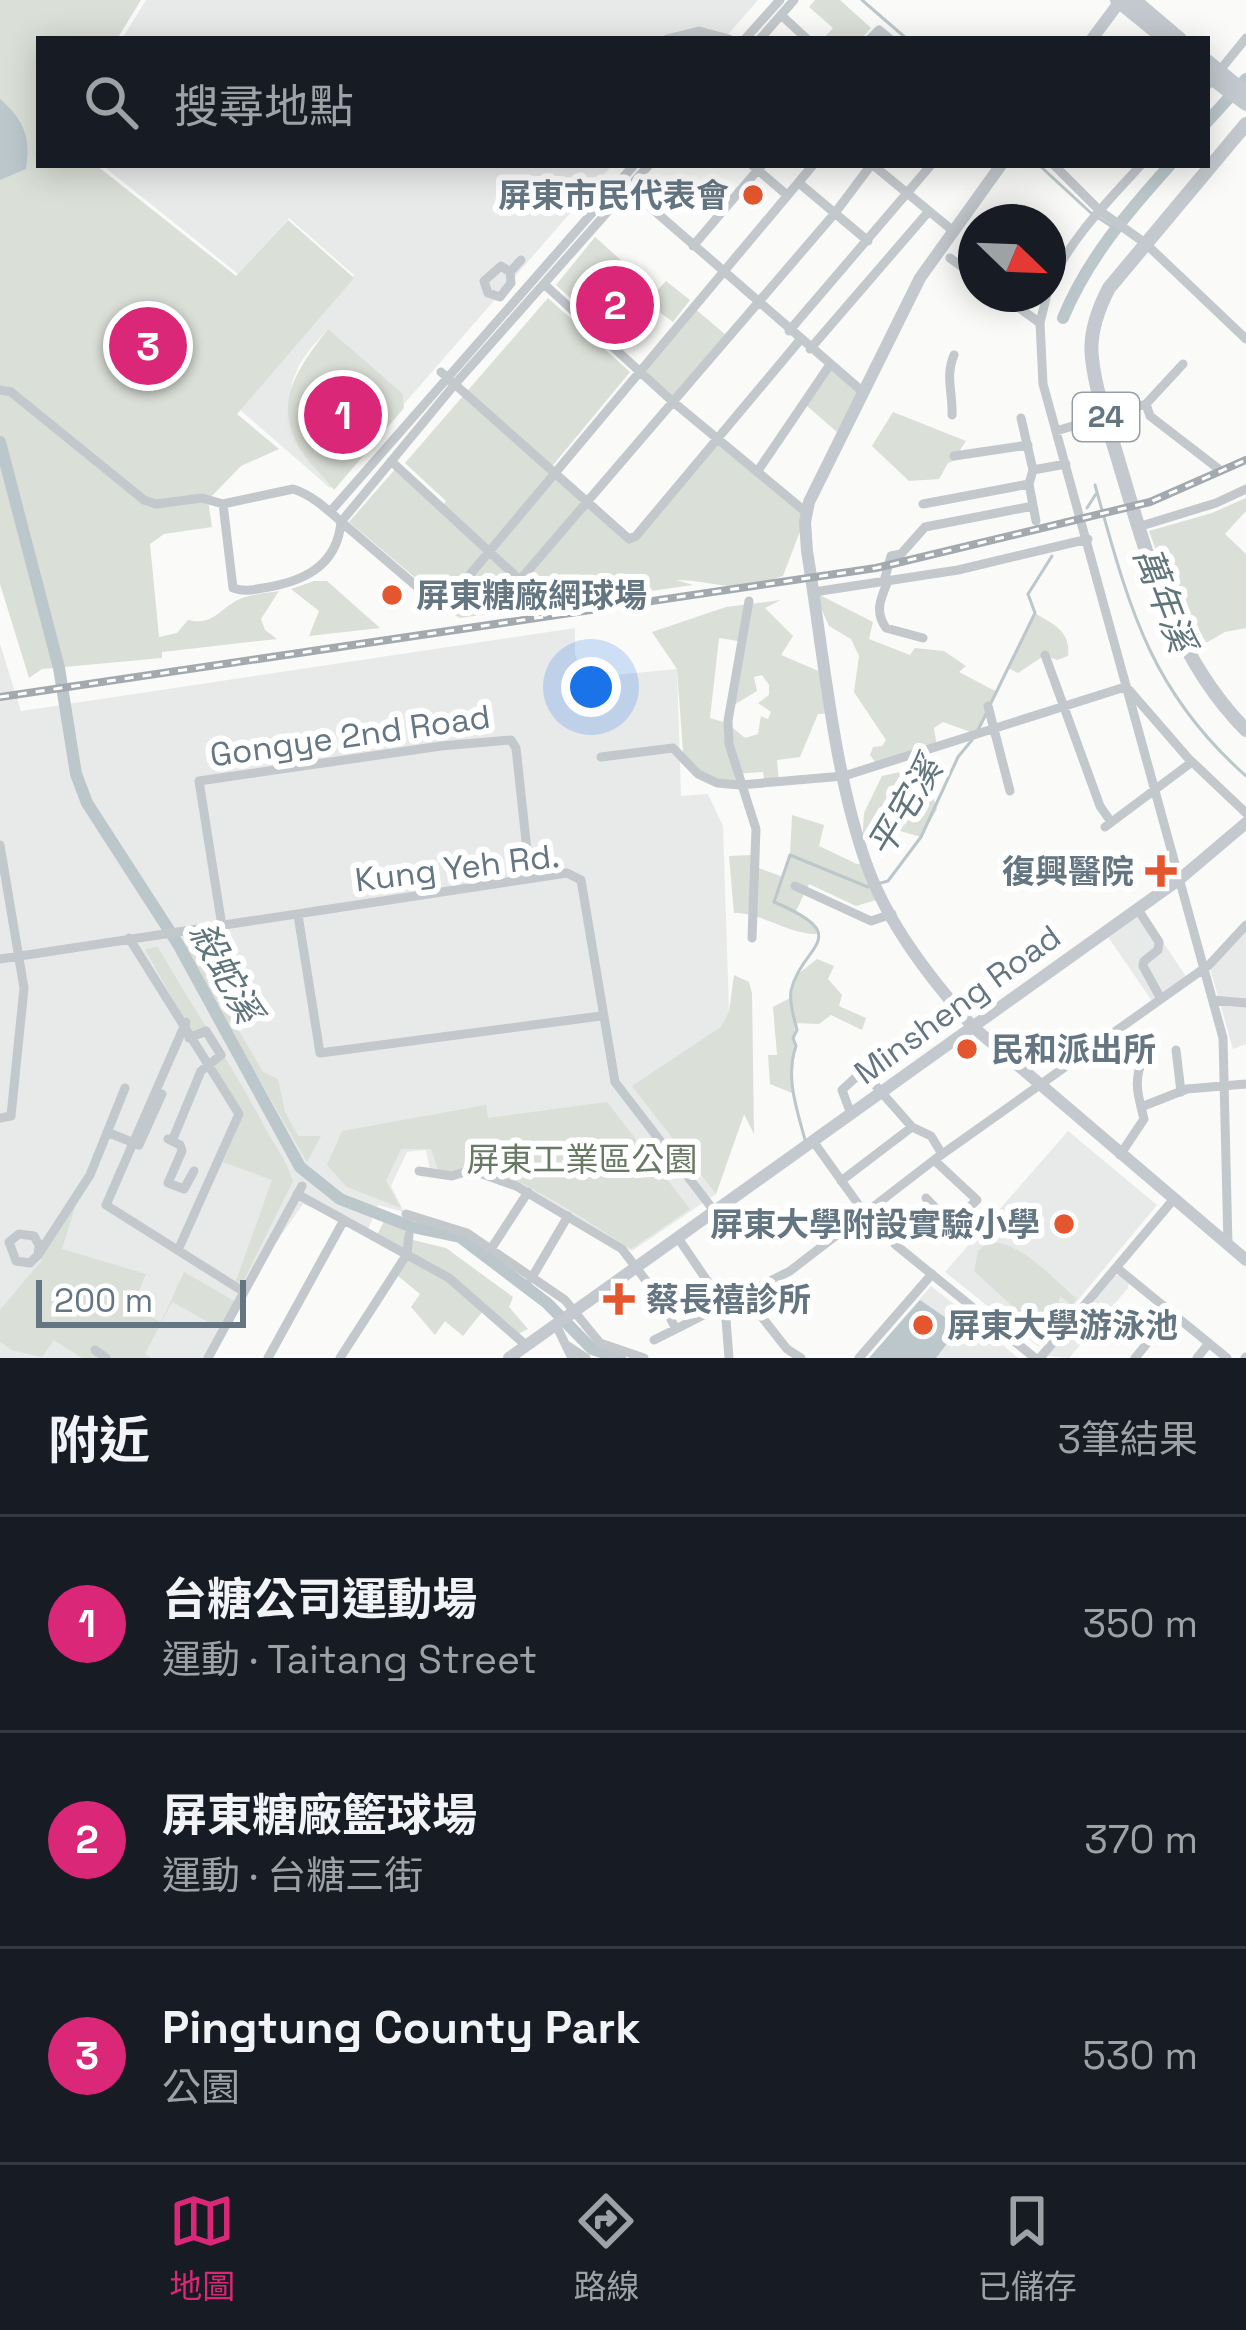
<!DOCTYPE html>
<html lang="zh-TW">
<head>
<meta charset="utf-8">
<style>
  body { margin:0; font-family:"Space Grotesk","Noto Sans TC",sans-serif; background:#242831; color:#f1f3f6 }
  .compass { position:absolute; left:958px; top:204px; width:108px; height:108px; border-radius:50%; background:#171b24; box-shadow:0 6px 30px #0003; rotate:113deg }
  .scale { position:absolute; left:36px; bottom:30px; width:210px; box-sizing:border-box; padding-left:12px; border:6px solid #657683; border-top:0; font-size:33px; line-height:42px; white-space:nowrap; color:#657683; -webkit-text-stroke:9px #fff; paint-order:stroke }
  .you { position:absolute; left:591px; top:687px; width:42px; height:42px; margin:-30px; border:9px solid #fff; border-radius:50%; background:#1a73e8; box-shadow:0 0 0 18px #1a73e833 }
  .badge { display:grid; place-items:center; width:78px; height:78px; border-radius:50%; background:#db2777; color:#fff; font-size:39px; font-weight:700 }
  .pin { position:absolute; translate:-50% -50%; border:6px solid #fff; box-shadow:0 3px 12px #0006 }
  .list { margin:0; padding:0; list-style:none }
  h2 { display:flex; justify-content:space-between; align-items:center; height:156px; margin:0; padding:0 48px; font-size:51px }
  h2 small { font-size:39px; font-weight:400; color:#9ea1a6 }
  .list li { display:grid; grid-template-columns:78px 1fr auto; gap:36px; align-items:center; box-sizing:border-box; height:216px; padding:0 48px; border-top:3px solid #363941 }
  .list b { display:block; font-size:45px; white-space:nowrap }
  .list p { margin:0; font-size:39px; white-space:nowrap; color:#9ea1a6 }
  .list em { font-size:39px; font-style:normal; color:#9ea1a6 }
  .icon { flex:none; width:66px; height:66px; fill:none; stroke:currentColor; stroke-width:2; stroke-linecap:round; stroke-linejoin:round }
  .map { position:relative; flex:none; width:1246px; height:1358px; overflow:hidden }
  .search { position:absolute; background:#171b24; box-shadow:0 6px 30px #0003; left:36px; right:36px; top:36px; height:132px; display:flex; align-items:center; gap:30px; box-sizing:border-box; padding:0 42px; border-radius:0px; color:#9ea1a6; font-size:45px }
  .sheet { height:804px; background:#171b24 }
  nav { display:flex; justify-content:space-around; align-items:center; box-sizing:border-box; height:168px; border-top:3px solid #363941; background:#171b24; font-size:33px; color:#9ea1a6 }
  nav a { display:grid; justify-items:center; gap:6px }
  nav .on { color:#db2777 }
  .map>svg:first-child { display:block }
  .built { fill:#e8e9e9 }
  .green { fill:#dadfd7; fill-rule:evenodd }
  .water { fill:#bbc7cb }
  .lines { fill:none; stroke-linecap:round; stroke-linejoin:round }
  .stream { stroke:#bbc7cb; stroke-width:3 }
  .river { stroke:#bbc7cb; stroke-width:12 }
  .street { stroke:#c3c8cc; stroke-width:9 }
  .secondary { stroke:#c3c9ce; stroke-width:12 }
  .primary { stroke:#c3c9ce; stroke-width:14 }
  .rail-casing { stroke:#a2aab0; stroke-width:8 }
  .rail { stroke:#fff; stroke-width:3; stroke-dasharray:9; stroke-linecap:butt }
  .poi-dot { fill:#e4572e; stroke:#fff; stroke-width:4.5 }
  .labels { text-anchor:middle; stroke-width:12; stroke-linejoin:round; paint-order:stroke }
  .shield { fill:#fff; stroke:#939fa8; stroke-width:3 }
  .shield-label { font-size:30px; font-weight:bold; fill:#657683 }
  .poi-label { font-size:33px; font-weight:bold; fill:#657683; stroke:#fff; text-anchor:start }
  .street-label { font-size:33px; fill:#657683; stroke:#fff }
  .park-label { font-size:33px; fill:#687a64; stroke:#fff }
  .water-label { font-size:36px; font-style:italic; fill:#60757c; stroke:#fff }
</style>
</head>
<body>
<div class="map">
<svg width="1246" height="1358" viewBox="0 0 1246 1358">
  <rect width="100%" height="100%" fill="#fafaf8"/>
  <path class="built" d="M146,0H758L724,39H122Z
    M102,165H612L404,404L403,394L327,330L310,349L299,365L292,383L289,421L303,454L334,484L330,488L239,409L354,275L289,218L238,274Z
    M575,628V654L583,678L677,669L681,796L708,794L723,826L729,1012L745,1112L716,1194L632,1251L515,1184L472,1169L430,1170L426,1150L407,1152L391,1186L404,1212L378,1205L367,1232L303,1204L243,1290L206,1358H0V644L21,711Z
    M1139,906L1187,978L1152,1001L1104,931Z
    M1246,925V1044L1233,1049L1209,965Z
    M1068,1131L1157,1205L1039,1347L945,1272Z
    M1119,1275L1129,1283L1128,1288L1069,1358L1046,1356L1114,1276Z
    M931,1286L964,1312L1018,1358H869Z"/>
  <path class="green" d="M0,0H141L117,39H39V165H96L236,276L288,220L354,278L237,414L279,449L241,466L208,500L212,527L164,534L150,544L159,637L177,633L188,620C215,626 219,608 240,599C251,594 267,593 279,591L261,619L265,630L277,639L162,652V658L42,669L29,678L0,584Z
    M815,0H840L871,28L861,39H823L833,28L809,7Z
    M595,237L623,262L614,274L647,302L666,281L690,300L673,322L647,303L616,339L556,285Z
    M548,298L630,372L549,470L629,538L717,439L807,513L783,576C772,579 756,587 744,587C721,587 700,580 676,580L693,585L460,618L442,608L437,596L349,522L397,467L442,507L446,501L405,463Z
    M693,307L727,336L672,401L640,369Z
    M328,329L403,394L404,408L334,490C324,476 311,466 302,452C270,403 299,367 328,329Z
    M829,366L863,392L837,432L807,406Z
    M893,412L966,441L960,450L964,457L948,463L939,479L909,481L872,446Z
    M1246,498V511L1225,534L1246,554V628L1225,632L1197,648L1171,593L1149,531L1212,513Z
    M314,581H327L380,628L309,636L319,611L291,589Z
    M814,592L873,622L869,639L910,655L915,648L944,651L966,666L959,672L997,692L976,734L943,722L934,728L937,748L878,766L870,755L873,747L882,746L886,740L854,692L859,656L851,639L829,626Z
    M781,600L765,608L793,636L781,655L828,675L834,713L818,714L800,757L777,760L779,782L765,783L763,772L734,774L737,786L715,781L684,765L677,669L652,632L726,607ZM719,638L738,641L729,708L757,691L754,677L762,675L769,685V695L758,703L771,712L768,719L761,716L758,734L745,738L727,723L710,718Z
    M1035,613C1054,625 1071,631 1068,656L1057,660L1045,655L1018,673L1008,668Z
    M923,767L937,809L921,837L893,829L883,839L871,831L862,846L864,813L882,776Z
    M792,815L824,825L819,846L857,864L866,863L883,898L856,906L809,884L796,911L815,927L817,934C787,934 764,913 734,913L729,856L752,855L753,866L783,877L790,855Z
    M189,944L263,1072L278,1079L285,1112L298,1136H321L307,1162L181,945Z
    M158,947C192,1007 231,1063 263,1124C274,1145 286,1159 293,1181L242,1284L236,1281L272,1180L223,1162L242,1117L211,1062L218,1057L211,1036H193L145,949Z
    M817,959L834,966L828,979L842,995L839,1006L866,1018L862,1030L831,1015L819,1024L795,1023L792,1093L770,1084L768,1055H777L773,1007L790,998L798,974Z
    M734,975L749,982L752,993L754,1134L744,1114L716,1194L632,1086L721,1027L729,1012Z
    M607,1102L690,1209L631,1249C595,1227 516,1171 476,1169C462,1169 453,1174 438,1170L431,1149H401L386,1181L401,1208L347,1187L327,1165L342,1131L486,1105L488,1118Z
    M80,1191L62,1249L146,1274L132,1308L161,1322L184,1272L238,1303L223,1330L172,1302L145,1354L151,1358H82L54,1340L42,1357L12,1350L0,1342V1310L42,1260L38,1255Z
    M387,1215L410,1222L413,1240L446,1248L513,1297L509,1307L528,1329L518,1334L486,1307L463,1336L445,1321L435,1335L411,1307L420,1294L398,1276L410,1257L376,1237Z
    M989,1242C1021,1241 1053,1279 1077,1299L1072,1305L1060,1296L1057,1312L1043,1322L1024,1317L974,1271L978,1251Z"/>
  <path class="water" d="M0,99C24,120 31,137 26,169L0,180Z
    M920,1300L949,1320V1341L936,1358H869Z"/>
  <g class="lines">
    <path class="stream" d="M862,0L907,39
      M1039,165L1091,213L1114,228
      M1095,485C1129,606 1149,690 1246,776
      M1087,508L1096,494
      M990,705L1035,613L1028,594L1052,556
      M977,732L986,714
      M877,884L888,881L921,837L958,757L972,740
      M805,1140C797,1109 785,1078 796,1046L793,1038L797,1030C794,1018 789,1003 791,991C801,945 857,937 774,902L790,855L868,887"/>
    <path class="river" d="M1207,122L1246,79
      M1063,318C1088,258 1127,213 1170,165
      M0,442L59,668L76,774L87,803L178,944L300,1167L340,1199L412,1227L460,1237L547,1303L592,1349L620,1358"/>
    <path class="street" d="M781,15L807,39
      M667,39L699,31L729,39
      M745,39L780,0
      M760,39L794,0
      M870,39L879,30L890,39
      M1207,86L1246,38
      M649,165L455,384L341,522C337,567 302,582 263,588C251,590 245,592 233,588L223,504L293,489C313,495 330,512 346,526L442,608L813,165
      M752,165L787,195
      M873,165L952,230
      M1054,165L1100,211L1145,243L1246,339
      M799,183L868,241
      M627,187L863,392
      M693,246L762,165
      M950,258L976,277
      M510,272L511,283L500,297L488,293L484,281L501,266L510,272L521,260
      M544,284L672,401L807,513
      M1048,290C1066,243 1107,202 1141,165
      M1000,294L1040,323
      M1047,294L1040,323L1043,384L1223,1038L1228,1245
      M789,331L931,165
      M810,349L929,211
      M441,372L629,539L636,536L800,340
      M0,390L11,392L144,500L156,504L202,498L223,504
      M1146,404L1150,416L1220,470
      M952,415C953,393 945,376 954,355
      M1021,418L1033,470L1029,484L1036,521
      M1056,431L1146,404L1183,364
      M954,456L1028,445
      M391,461L520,580L835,213L871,165
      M1033,470L1066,464
      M757,472L829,366
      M923,504L1029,484
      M330,512L634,165
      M1138,527L1216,503L1246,489
      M884,581L891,556L901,554L925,527L1033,506
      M888,581C881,598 874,611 886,628L923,638
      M814,592L958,570L1088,539
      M749,601L728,721L729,744L756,829L752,938
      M1045,655L1100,806L1111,822
      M1129,690L1188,758L1246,813
      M988,706L1010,791
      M601,757L673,748L698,774L717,783L740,785L844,776L1125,687
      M1105,827L1192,762
      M0,845L24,988L11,1116L0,1118
      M795,886L871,921L892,914
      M1137,908L1159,942L1158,950L1144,961L1143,966L1161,999
      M298,915L320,1053L601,1016
      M222,926L199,781L441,746L511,740L516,748L530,878
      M129,938L239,1114L178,1250
      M0,959L567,873L581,880L615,1082L715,1212
      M1213,1000L1246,1003
      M186,1022L106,1205L244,1292
      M1117,1031L1143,1058C1133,1082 1138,1095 1144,1119L1120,1155
      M1176,1050L1181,1092
      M1141,1107L1187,1089L1246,1084
      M851,1114L842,1090L855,1078L868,1077L912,1127L931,1136L942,1154
      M107,1132L139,1145L162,1094
      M168,1139L180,1145L182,1151L168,1183L184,1189L194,1171
      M172,1141L201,1071L221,1055L206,1031L189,1038
      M813,1141L863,1211L897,1246L1035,1358
      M419,1171L452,1176L471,1170L516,1186L622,1249L660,1299L676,1329L790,1271L934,1160L1209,965L1246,925
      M841,1181L912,1127
      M297,1194L449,1278L527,1346
      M926,1198L951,1224L977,1200L934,1160
      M406,1214L467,1233L565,1300L600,1343L644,1358
      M678,1238L725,1307L729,1358
      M491,1249L528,1192
      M38,1255L39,1245L34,1236L19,1234L9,1242L16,1261L30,1263L38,1255L90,1175L125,1088
      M1117,1268L1227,1358
      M531,1279L568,1216
      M746,1297L787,1349L801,1358
      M556,1325L572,1358
      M654,1340L676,1329
      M568,1346L586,1358
      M95,1350L106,1358
      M208,1358L302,1186
      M268,1358L344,1220
      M340,1358L407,1254L409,1235
      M859,1358L932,1274
      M1040,1358L1173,1200
      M1135,1358L1172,1313
      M1197,1358L1209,1343
      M1245,1358L1246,1357"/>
    <path class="secondary" d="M1092,39L1121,0
      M1001,165L920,278L809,502L805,522L807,551C823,649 833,770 866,863C887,923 930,978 972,1026L1246,1260
      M509,1358L1181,878L1246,823"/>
    <path class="primary" d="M1117,0L1165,39
      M1134,0L1180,39
      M1207,61L1246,93
      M1207,75L1246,104
      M1246,124L1109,288C1098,309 1089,334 1092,358C1096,395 1110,431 1120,466C1148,560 1175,659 1246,730"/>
    <defs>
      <path id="rail" d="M0,697L876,568L1150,502L1246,460"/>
    </defs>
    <use href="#rail" class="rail-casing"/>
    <use href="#rail" class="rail"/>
  </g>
  <g class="poi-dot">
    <circle cx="753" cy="195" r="12"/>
    <circle cx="392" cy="595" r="12"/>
    <path d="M1155 853h12v12h12v12h-12v12h-12v-12h-12v-12h12z"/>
    <circle cx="967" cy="1049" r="12"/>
    <circle cx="1064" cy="1224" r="12"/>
    <path d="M613 1281h12v12h12v12h-12v12h-12v-12h-12v-12h12z"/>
    <circle cx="923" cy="1325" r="12"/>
  </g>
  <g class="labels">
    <rect class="shield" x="1073" y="393" width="66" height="48" rx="9"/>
    <g class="shield-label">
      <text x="1106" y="427">24</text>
    </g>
    <g class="poi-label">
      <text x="729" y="207" text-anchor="end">屏東市民代表會</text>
      <text x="416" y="607">屏東糖廠網球場</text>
      <text x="1134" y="883" text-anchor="end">復興醫院</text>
      <text x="991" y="1061">民和派出所</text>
      <text x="1040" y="1236" text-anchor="end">屏東大學附設實驗小學</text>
      <text x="646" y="1311">蔡長禧診所</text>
      <text x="947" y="1337">屏東大學游泳池</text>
    </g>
    <g class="street-label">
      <text transform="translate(350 735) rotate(-8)" y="12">Gongye 2nd Road</text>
      <text transform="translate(457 867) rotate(-7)" y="12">Kung Yeh Rd.</text>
      <text transform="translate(957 1004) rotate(-36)" y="12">Minsheng Road</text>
    </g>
    <g class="park-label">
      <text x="582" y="1171">屏東工業區公園</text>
    </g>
    <g class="water-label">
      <text transform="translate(1165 599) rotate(69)" y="13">萬年溪</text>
      <text transform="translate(904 807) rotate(-59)" y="13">平宅溪</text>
      <text transform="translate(226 972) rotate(61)" y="13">殺蛇溪</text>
    </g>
  </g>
</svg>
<svg class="compass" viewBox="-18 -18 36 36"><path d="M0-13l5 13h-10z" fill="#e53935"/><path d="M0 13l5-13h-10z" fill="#9ea1a6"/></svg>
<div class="scale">200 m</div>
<div class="you"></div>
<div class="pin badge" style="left:343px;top:415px">1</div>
<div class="pin badge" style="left:615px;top:305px">2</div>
<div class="pin badge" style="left:148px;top:346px">3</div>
<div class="search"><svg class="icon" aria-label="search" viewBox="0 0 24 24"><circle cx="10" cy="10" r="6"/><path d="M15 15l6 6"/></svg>搜尋地點</div>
</div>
<section class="sheet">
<h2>附近<small>3筆結果</small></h2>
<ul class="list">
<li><span class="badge">1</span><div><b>台糖公司運動場</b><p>運動 · Taitang Street</p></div><em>350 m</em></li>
<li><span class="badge">2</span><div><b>屏東糖廠籃球場</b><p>運動 · 台糖三街</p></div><em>370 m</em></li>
<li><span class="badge">3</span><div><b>Pingtung County Park</b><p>公園</p></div><em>530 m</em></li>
</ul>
</section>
<nav>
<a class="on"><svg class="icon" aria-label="map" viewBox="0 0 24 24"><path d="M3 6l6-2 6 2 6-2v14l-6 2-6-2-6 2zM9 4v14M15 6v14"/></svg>地圖</a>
<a><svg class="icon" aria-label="directions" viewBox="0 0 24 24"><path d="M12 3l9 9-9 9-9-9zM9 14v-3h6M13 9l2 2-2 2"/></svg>路線</a>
<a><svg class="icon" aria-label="saved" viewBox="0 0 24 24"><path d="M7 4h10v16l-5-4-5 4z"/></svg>已儲存</a>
</nav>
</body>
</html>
